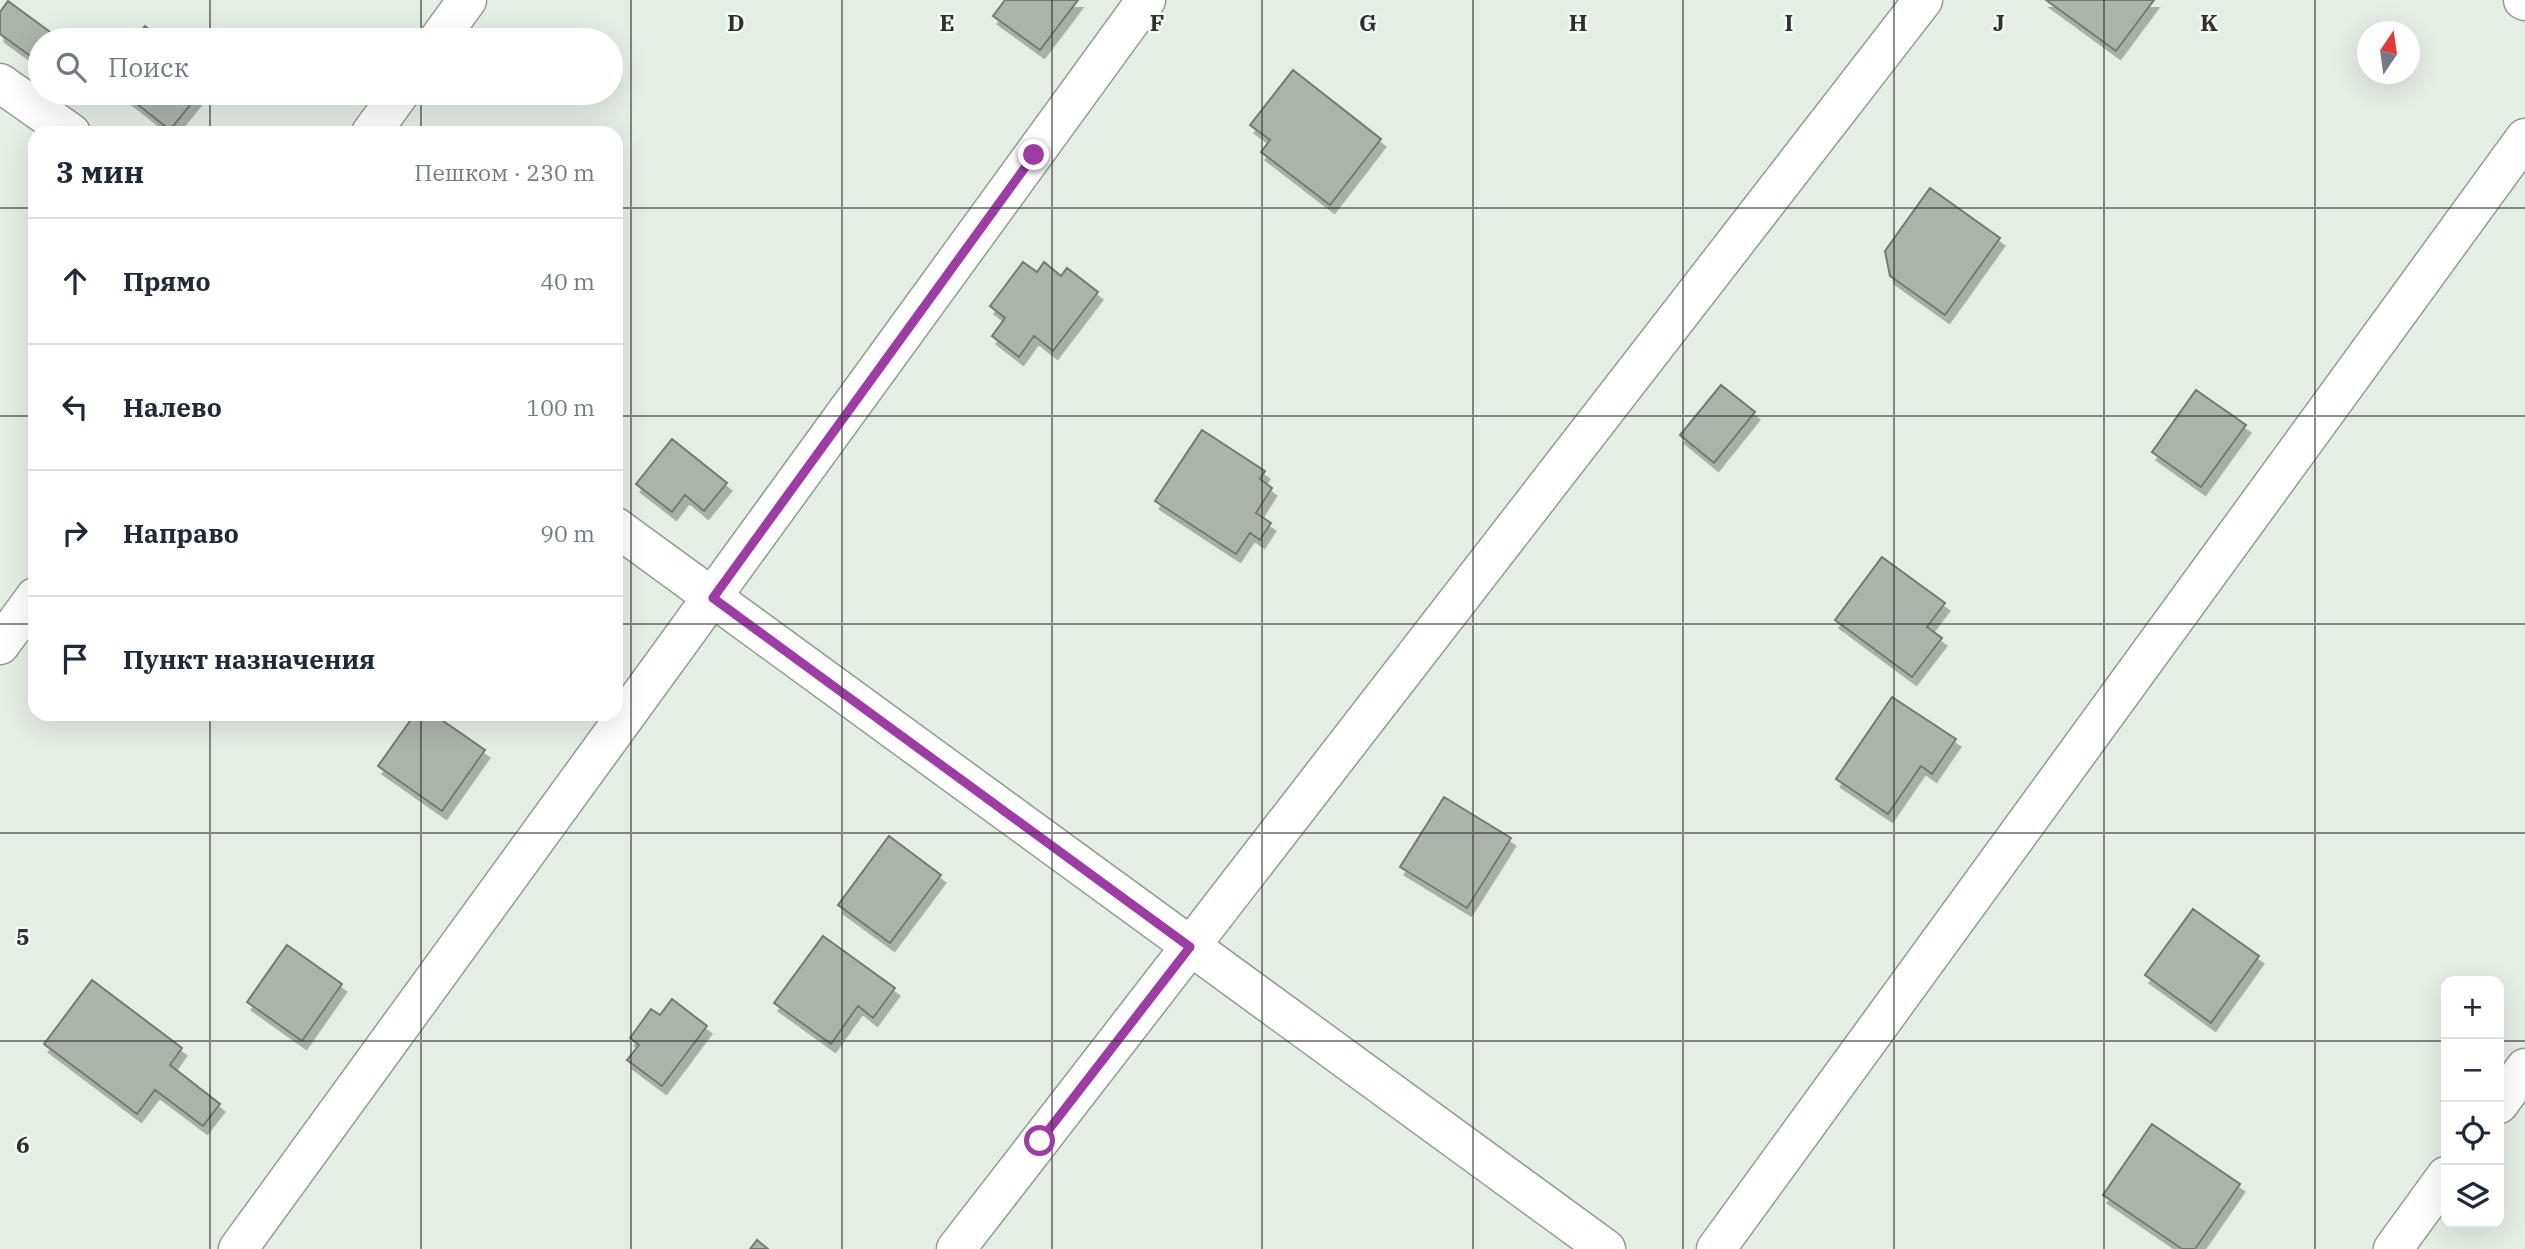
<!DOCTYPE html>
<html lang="ru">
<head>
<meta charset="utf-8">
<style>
  body { margin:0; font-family:"IBM Plex Serif",serif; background:#f6f6f7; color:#1f2937 }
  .controls { position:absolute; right:21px; bottom:21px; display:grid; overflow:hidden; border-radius:14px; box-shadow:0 7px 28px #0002 }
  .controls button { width:63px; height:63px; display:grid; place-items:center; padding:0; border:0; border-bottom:2px solid #e0e1e3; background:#fff; color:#1f2937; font:35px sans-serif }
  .compass { position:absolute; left:2357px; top:21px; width:63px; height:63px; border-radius:50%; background:#fff; box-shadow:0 7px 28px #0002; rotate:13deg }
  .stop { position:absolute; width:21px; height:21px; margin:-16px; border:5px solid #9c3ca4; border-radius:50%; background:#fff }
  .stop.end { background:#9c3ca4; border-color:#fff; box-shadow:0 2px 7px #0008 }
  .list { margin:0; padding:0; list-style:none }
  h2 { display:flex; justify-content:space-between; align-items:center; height:91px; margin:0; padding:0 28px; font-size:30px }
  h2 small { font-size:23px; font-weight:400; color:#747a83 }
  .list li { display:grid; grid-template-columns:46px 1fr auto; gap:21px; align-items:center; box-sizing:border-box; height:126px; padding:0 28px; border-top:2px solid #e0e1e3 }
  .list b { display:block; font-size:26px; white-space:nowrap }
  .list em { font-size:23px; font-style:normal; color:#747a83 }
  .icon { flex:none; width:38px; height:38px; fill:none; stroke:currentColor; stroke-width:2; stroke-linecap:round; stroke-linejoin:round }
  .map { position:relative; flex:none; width:2525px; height:1249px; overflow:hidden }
  .search { position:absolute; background:#fff; box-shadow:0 7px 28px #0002; left:28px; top:28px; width:595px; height:77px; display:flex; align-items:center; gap:18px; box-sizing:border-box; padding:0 24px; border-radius:38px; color:#747a83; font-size:26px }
  .panel { position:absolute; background:#fff; box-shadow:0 7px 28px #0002; left:28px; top:126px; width:595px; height:595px; border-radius:21px }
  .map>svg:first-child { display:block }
  .building { fill:#abb4aa; stroke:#737b72; stroke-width:2; filter:url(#shadow) }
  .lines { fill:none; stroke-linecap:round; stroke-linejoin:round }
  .minor-casing { stroke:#939c93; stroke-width:41 }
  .minor { stroke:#fff; stroke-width:38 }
  .route { stroke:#9c3ca4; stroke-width:9 }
  .grid { fill:none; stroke:#2d302d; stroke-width:2; stroke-opacity:0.55 }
  .grid-label { font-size:23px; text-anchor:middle; font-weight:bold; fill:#2d302d; stroke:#f2fcf2; stroke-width:5; stroke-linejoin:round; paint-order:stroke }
</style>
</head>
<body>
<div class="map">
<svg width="2525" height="1249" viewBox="0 0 2525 1249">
  <defs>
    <filter id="shadow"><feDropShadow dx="4.5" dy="8" stdDeviation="0" flood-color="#0004"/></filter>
  </defs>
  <rect width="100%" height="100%" fill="#e5eee4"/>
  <path class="building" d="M1005,0H1078L1040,50L993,16Z
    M2046,0H2154L2116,51Z
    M8,1L61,40H40V63L0,34V12Z
    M145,26L163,40H134Z
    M1293,70L1381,139L1330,205L1261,152L1270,140L1250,125Z
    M123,93H200L170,130Z
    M1930,188L2000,238L1945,315L1890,276L1885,251Z
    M1023,262L1037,272L1044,262L1061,276L1067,268L1098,292L1053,351L1034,336L1019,357L992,336L1005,318L990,306Z
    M1721,385L1755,412L1714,463L1680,435Z
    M2196,390L2246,425L2201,487L2152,452Z
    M1202,430L1265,471L1260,479L1272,488L1256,513L1271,523L1260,540L1250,533L1236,554L1155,501Z
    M672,439L727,483L704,511L685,495L672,512L636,484Z
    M1882,557L1945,603L1927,627L1942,638L1912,677L1835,620Z
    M1892,697L1956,739L1932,774L1921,766L1888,814L1836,779Z
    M415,714H433L485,750L442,811L378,766Z
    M1444,797L1511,838L1467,908L1400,867Z
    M889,836L941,875L890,943L838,905Z
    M2193,909L2259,956L2211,1023L2145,975Z
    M823,936L895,988L873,1018L858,1006L831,1044L774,1003Z
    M287,945L342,984L302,1041L247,1002Z
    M92,980L182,1048L170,1065L220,1104L203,1126L155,1090L137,1114L44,1044Z
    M672,999L707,1026L662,1086L627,1060L639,1045L630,1038L651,1009L660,1015Z
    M2152,1124L2240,1184L2195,1249H2182L2103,1195Z
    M757,1240L768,1249H750Z"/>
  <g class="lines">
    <defs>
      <path id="minor" d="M2523,0L2525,1
        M438,40L467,0
        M0,83L71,133
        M371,133L400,93
        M616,527L1606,1249
        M0,645L35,597
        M2499,1104L2525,1068
        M238,1249L1146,0
        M956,1249L1923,0
        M1716,1249L2525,138
        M2393,1249L2446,1176"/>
    </defs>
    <use href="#minor" class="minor-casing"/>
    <use href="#minor" class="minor"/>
  </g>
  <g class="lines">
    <path class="route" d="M1034,155L713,598L1190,947L1040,1141"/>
  </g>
  <path class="grid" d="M210,0V40M421,0V40M631,0V1249M842,0V1249M1052,0V1249M1262,0V1249M1473,0V1249M1683,0V1249M1894,0V1249M2104,0V1249M2315,0V1249M210,93V133M421,93V133M0,208H35M616,208H2525M0,416H35M616,416H2525M0,624H35M616,624H2525M210,714V1249M421,714V1249M0,833H2525M0,1041H2446M2499,1041H2525"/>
  <g class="grid-label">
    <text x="736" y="31">D</text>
    <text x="947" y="31">E</text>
    <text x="1157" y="31">F</text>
    <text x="1368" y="31">G</text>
    <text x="1578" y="31">H</text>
    <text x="1789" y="31">I</text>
    <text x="1999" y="31">J</text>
    <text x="2209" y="31">K</text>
    <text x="23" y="945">5</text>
    <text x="23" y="1153">6</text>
  </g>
</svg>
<div class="controls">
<button>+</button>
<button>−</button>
<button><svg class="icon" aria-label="locate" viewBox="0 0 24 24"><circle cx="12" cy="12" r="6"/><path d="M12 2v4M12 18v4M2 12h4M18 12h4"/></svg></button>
<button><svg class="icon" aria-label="layers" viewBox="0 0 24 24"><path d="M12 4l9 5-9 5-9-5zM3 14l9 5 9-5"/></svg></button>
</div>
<svg class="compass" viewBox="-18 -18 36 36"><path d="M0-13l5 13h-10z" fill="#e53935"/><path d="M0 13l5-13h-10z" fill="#747a83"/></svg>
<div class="stop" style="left:1040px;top:1141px"></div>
<div class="stop end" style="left:1034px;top:155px"></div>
<div class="search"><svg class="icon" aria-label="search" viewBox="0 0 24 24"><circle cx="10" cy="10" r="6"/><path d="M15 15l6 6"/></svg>Поиск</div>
<section class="panel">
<h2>3 мин<small>Пешком · 230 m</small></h2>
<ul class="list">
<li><svg class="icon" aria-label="ahead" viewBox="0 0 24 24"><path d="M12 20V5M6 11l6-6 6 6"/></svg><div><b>Прямо</b></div><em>40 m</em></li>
<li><svg class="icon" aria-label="left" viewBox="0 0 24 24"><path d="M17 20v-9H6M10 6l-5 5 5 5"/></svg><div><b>Налево</b></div><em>100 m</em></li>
<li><svg class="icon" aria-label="right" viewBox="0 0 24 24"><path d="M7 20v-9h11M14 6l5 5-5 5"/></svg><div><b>Направо</b></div><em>90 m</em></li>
<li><svg class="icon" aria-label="arrive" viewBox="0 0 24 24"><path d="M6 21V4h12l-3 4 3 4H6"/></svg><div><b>Пункт назначения</b></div></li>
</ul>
</section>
</div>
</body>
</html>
